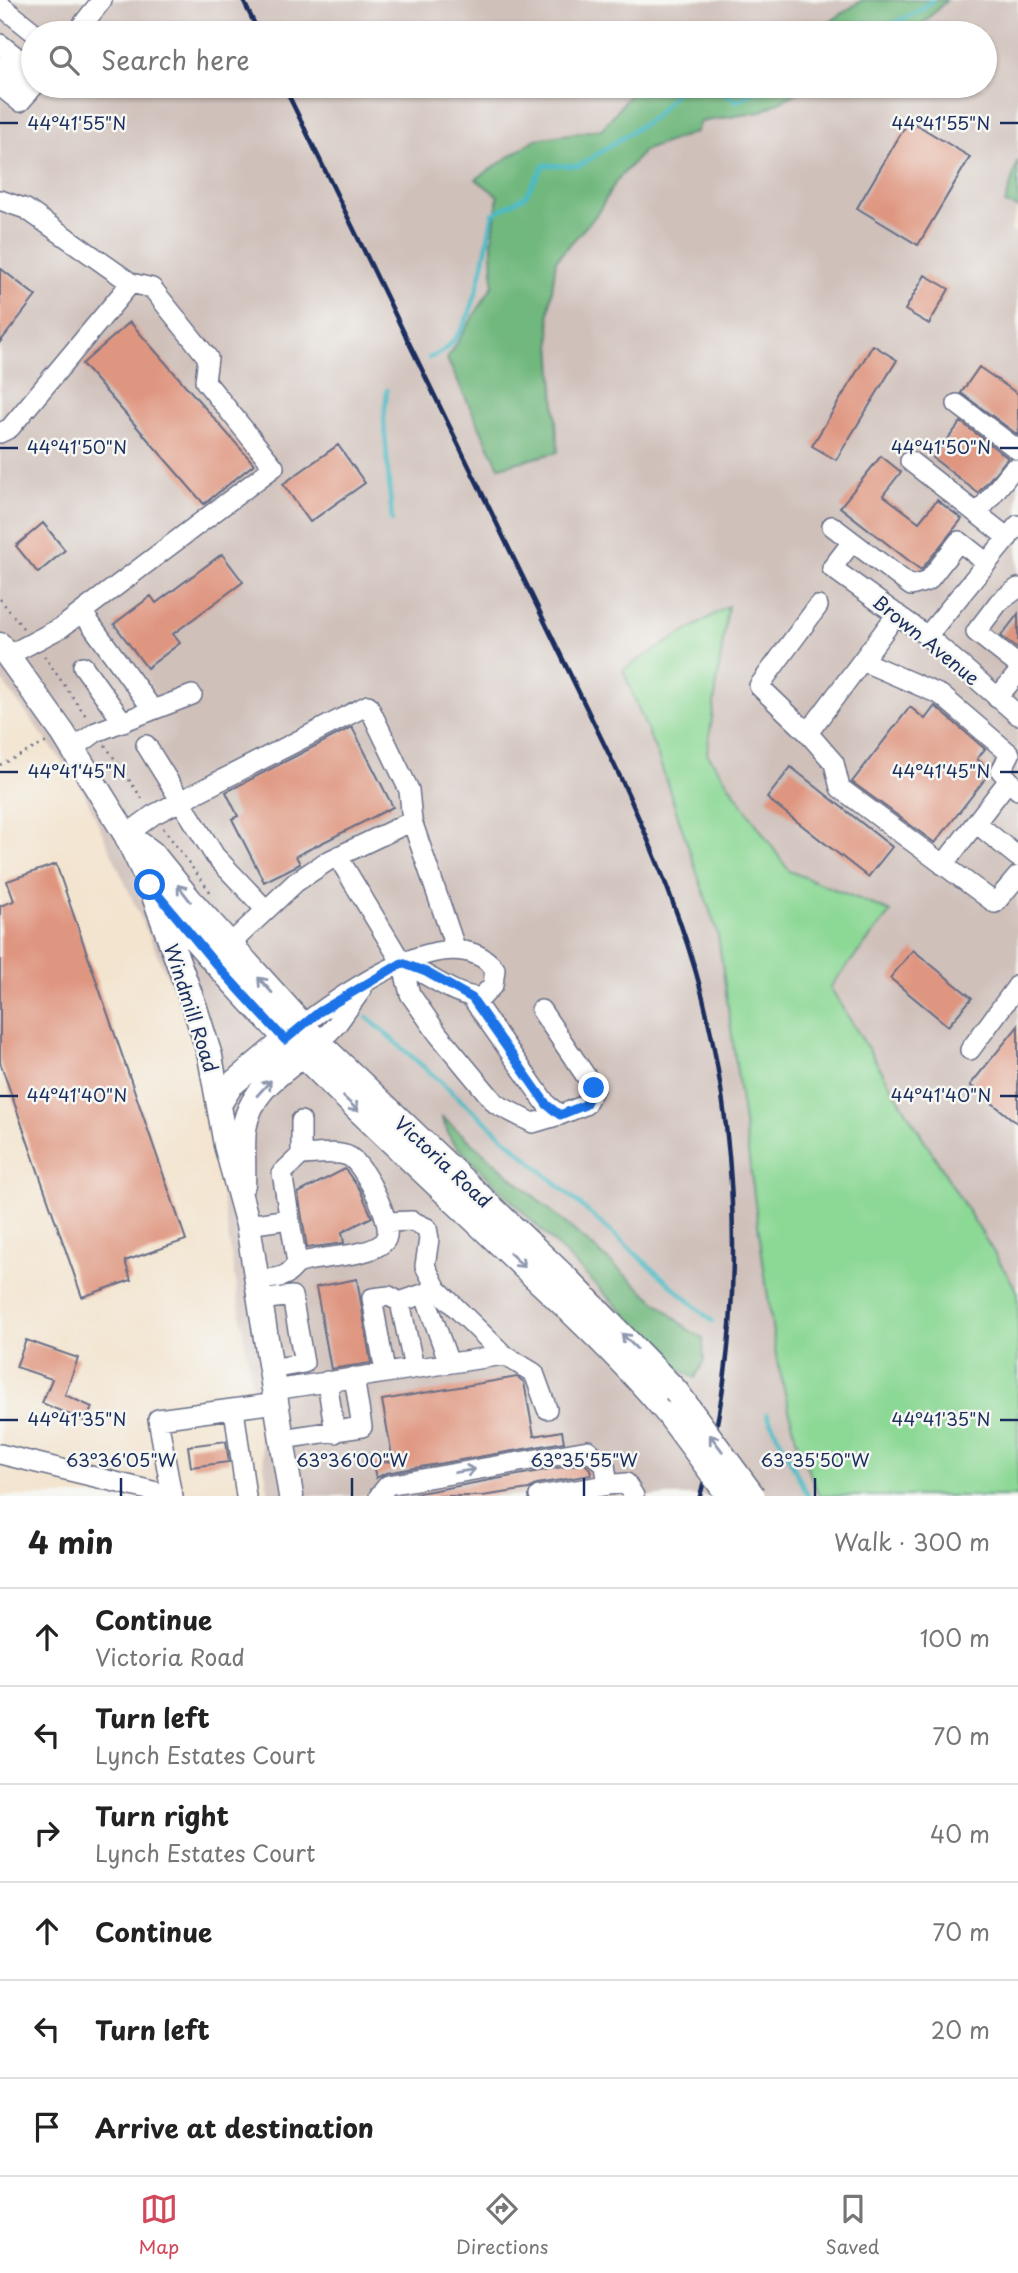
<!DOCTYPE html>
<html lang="en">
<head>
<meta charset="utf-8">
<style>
  body { margin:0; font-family:"Playpen Sans",sans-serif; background:#f2f2f2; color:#222 }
  .stop { position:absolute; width:21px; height:21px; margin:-16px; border:5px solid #1a73e8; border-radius:50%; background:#fff }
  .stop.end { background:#1a73e8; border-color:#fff; box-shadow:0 2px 7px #0008 }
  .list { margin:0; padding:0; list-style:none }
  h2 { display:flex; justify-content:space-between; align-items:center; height:91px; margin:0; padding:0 28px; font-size:30px }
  h2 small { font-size:23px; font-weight:400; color:#767676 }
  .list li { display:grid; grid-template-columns:46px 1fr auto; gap:21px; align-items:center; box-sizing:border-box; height:98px; padding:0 28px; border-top:2px solid #e0e0e0 }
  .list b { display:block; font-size:26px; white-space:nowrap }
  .list p { margin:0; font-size:23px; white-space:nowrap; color:#767676 }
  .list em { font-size:23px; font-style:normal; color:#767676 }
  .icon { flex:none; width:38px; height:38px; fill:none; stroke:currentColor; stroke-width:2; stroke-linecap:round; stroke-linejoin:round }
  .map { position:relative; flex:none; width:1018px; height:1496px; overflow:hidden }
  .search { position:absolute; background:#fff; box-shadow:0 2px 5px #0004; left:21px; right:21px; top:21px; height:77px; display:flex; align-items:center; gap:18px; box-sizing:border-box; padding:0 24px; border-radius:38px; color:#767676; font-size:26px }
  .sheet { height:679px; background:#fff }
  nav { display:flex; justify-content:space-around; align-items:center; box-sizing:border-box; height:98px; border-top:2px solid #e0e0e0; background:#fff; font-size:19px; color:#767676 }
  nav a { display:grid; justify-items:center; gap:4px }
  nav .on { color:#d1495b }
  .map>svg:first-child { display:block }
  .industrial { fill:#cfc0ba }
  .green { fill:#8cd895; stroke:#54847a; stroke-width:2 }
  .forest { fill:#71b87e; stroke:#46746e; stroke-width:2 }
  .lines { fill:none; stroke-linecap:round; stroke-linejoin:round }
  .stream { stroke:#4cbac4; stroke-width:4.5 }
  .building { fill:#df9680 }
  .minor-casing { stroke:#676e86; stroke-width:22 }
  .major-casing { stroke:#676e86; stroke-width:27 }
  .path { stroke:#676e86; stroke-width:2.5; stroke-dasharray:2 5; stroke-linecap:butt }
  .minor { stroke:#fff; stroke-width:19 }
  .major { stroke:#fff; stroke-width:24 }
  .rail { stroke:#1b2f5e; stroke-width:4.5 }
  .major-bridge-casing { stroke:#676e86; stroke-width:27; stroke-linecap:butt }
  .major-bridge { stroke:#fff; stroke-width:24 }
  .oneway { stroke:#8d97ae }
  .route { stroke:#1a73e8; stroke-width:9 }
  .ticks { fill:none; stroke:#1b2f5e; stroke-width:2.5 }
  .labels { text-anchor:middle; stroke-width:5; stroke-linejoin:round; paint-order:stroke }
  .street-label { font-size:19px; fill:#1b2f5e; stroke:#f6f6f2 }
  .ticks-label { font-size:18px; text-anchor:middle; fill:#1b2f5e; stroke:#f6f6f2; stroke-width:5; stroke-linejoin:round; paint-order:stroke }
</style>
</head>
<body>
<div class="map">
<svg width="1018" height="1496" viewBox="0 0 1018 1496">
  <rect width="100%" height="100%" fill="#f6f6f2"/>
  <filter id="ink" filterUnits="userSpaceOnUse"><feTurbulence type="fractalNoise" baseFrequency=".0143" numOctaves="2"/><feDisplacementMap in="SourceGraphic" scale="14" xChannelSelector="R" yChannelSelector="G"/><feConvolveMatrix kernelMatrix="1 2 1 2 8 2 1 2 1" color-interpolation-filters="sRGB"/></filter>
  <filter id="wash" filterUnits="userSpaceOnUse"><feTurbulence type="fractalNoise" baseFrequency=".00686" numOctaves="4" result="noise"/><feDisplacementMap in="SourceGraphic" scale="28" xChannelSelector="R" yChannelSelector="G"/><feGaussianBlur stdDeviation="1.57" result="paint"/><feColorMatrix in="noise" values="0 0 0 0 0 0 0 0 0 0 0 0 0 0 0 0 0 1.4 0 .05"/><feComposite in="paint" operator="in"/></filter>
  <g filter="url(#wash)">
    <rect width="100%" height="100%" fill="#f3e4cf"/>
    <path class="industrial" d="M0,0H862L814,33H33V86H641L632,92L602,129L536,139L477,179L498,196L492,244L493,285L447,359L558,452L549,312L556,260L597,214L617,180L645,150L696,132L700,122L760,112L810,86H985V33H913L947,0H1018V160L1005,204L1018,208L1010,231L1018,233V1292L830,986L890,912L789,871L707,753L728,606L623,670L658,757L718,935L776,1355L796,1439L819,1496H269L198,1044L82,788L0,678Z"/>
    <path class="green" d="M728,606L707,753L789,871L891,912L830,987L1018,1292V1496H819L796,1439L776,1355L718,935L658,757L623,670Z"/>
    <path class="forest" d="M862,0H947L913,33H814Z
      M641,86H810L760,112L700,122L696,132L645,150L617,180L597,214L556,260L549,312L558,452L499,467L447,359L493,285L492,244L498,196L476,179L536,139L602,129L632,92Z
      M1018,160V208L1005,204Z
      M441,1116L689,1330L703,1338L704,1361L695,1378L681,1370L451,1140Z"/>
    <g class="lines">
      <path class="stream" d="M874,33L921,10L932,0
        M710,86L737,101L767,86
        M429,358C477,342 483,257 493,214L525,196L544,165L579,166L654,117L679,89L705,86
        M387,390L384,420L392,521
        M367,1017L712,1321
        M767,1414L808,1496"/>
    </g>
    <g id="blocks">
      <path class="building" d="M909,120L970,157L918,245L857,208Z
        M0,268L36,296L0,342Z
        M925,275L949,289L929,324L905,310Z
        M130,322L254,464L204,504L82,364Z
        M873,345L897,360L836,460L812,446Z
        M979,367L1018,394V435L961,393Z
        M961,422L1008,458L978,493L933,458Z
        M338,445L365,483L310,522L283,484Z
        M881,456L901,472L883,495L919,522L937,500L962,519L921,570L840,507Z
        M43,523L65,550L38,573L16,546Z
        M222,554L243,582L173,634L180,643L147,668L114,624L151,596L156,603Z
        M1018,614V649L1001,636Z
        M935,706L985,749L977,759L989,769V774L935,843L852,782L910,707L925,719Z
        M352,727L393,807L296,856L300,864L264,882L232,819L238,816L226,792Z
        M791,767L892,847L868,877L767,798Z
        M56,864L186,1240L125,1261L131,1280L82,1297L0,1062V906L14,901L7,881Z
        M913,950L972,998L948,1026L890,978Z
        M1018,1026V1124L970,1085Z
        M345,1169L360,1190L372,1217L342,1232L344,1243L307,1248L298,1193Z
        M357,1279L371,1363L331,1369L316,1287Z
        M26,1340L78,1358L65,1395L92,1407L86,1422L42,1403L52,1379L16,1367Z
        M517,1377L524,1382L534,1436L562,1431L564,1442L386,1473L376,1478L373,1464L393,1461L382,1400Z
        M226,1441L229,1462L191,1467L188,1446Z
        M584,1463L590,1469L591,1475L537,1484L529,1489L482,1496H403Z"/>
    </g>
  </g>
  <g filter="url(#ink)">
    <use href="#blocks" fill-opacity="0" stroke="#676e86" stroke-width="2"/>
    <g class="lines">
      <defs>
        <path id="minor" d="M0,5L35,33
          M76,33L102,0
          M0,44L33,70
          M0,66L30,91
          M0,86L20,102L34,86
          M0,200L26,209L131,283
          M957,404L1018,450
          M0,433L10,428L131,283L152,288L208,358L205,381L274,467L62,627L9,655
          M910,461L1008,538
          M977,514L1013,469
          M832,526L911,586L928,581L959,541L987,563
          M852,542L832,568L927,636L1018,715
          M1018,588L999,602L976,632L1018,665
          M818,606L759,686L808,733L834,763L840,788L995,903L1018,876
          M82,612L153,710
          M927,636L1018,525
          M862,661L941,695L1010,754L1001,771L1018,790
          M83,666L123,722
          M997,698L1018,673
          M808,733L897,614
          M146,745L215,856L265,909
          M73,749L96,732L192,695
          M976,823L1018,857
          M126,835L153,815L368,705L409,790L412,821L456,950
          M338,857L402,963L410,994L438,1034L496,1104L533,1123L560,1115
          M943,865L1008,781
          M229,945L296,882L326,862L412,821
          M472,998L547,1105L560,1115L585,1105L594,1088L541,1010
          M302,1025C343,995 451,914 495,969L493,985L482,997C455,998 428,973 402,963
          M319,1043L337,1024L362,989
          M970,1050L1018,985
          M301,1121V1155
          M388,1222L412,1221L427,1228L429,1239L425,1266L437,1289
          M248,1225L289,1219
          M257,1280C265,1279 281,1279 288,1273C293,1270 294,1265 300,1263C322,1255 367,1258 384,1242C398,1229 364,1165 350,1157C337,1150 315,1155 301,1155L282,1173L297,1263
          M425,1296L449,1363
          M260,1300L292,1296L304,1363L271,1369
          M414,1368L400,1302L437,1289L504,1355
          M385,1372L372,1298L389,1296L400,1302
          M327,1381L335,1433
          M274,1390L504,1355L534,1373L547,1409
          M234,1409L246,1496
          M282,1439L362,1427L354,1377
          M0,1454L173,1496
          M608,1485L626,1483L634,1496
          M172,1496L158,1419L276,1403
          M379,1496L388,1485L588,1450L605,1465L608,1485L539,1496"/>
        <path id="major" d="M0,645L63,733L126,835L150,885L195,1008L210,1056L226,1145L248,1225L291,1496
          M127,835L152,853L190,900L319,1043L567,1279L676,1391
          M161,899C270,1034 400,1148 525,1268C575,1315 625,1362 669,1415
          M219,1104L231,1085L297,1030
          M243,1184C244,1166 242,1147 244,1129C251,1087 283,1072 313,1047"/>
      </defs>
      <use href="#minor" class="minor-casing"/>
      <use href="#major" class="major-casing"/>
      <path class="path" d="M0,599L23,628
        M44,656L88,719
        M105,745L143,800
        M0,765L47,742
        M163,828L211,893"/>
      <use href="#minor" class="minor"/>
      <use href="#major" class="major"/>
      <path class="rail" d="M243,0L259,33
        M284,86L624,785C655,854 684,924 703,998C742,1158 745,1337 700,1496"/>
      <defs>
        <path id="major-bridge" d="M676,1391L753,1496
          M669,1415L729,1496"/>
      </defs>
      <use href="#major-bridge" class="major-bridge-casing"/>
      <use href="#major-bridge" class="major-bridge"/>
    </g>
    <defs><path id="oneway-shaft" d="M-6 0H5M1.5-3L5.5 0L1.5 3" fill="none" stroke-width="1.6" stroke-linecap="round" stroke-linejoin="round" transform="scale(1.75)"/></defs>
    <g class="oneway">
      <use href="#oneway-shaft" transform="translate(184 893) rotate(-128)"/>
      <use href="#oneway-shaft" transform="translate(265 985) rotate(-132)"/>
      <use href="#oneway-shaft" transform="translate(264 1088) rotate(-48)"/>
      <use href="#oneway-shaft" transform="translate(351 1104) rotate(44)"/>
      <use href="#oneway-shaft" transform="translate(517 1260) rotate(44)"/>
      <use href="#oneway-shaft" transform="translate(629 1341) rotate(-135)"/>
      <use href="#oneway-shaft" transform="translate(716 1443) rotate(-127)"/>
      <use href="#oneway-shaft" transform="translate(465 1471) rotate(-9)"/>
    </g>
  </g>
  <g class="lines" filter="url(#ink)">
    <path class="route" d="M150,885L213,961L285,1040L319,1012L402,963L426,972L472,998L547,1105L560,1115L585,1105L594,1088"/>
  </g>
  <path class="ticks" d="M0,123H18M1000,123H1018M0,448H18M1000,448H1018M0,772H18M1000,772H1018M0,1096H18M1000,1096H1018M0,1420H18M1000,1420H1018M121,1478V1496M352,1478V1496M584,1478V1496M815,1478V1496"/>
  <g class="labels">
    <g class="street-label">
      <text transform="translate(926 640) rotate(39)" y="7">Brown Avenue</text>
      <text transform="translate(191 1008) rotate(72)" y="7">Windmill Road</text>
      <text transform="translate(443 1162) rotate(43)" y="7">Victoria Road</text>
    </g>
  </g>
  <g class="ticks-label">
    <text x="77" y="130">44°41'55"N</text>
    <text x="941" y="130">44°41'55"N</text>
    <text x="77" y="454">44°41'50"N</text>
    <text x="941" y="454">44°41'50"N</text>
    <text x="77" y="778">44°41'45"N</text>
    <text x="941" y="778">44°41'45"N</text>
    <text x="77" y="1102">44°41'40"N</text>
    <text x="941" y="1102">44°41'40"N</text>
    <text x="77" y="1426">44°41'35"N</text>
    <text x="941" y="1426">44°41'35"N</text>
    <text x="121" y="1467">63°36'05"W</text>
    <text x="352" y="1467">63°36'00"W</text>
    <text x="584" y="1467">63°35'55"W</text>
    <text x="815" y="1467">63°35'50"W</text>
  </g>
</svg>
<div class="stop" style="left:150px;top:885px"></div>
<div class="stop end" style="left:594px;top:1088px"></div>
<div class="search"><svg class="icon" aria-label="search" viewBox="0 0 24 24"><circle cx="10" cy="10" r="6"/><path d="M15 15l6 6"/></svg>Search here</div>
</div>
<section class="sheet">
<h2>4 min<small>Walk · 300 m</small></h2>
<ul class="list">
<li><svg class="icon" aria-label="ahead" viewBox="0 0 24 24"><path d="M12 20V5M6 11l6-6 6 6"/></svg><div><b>Continue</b><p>Victoria Road</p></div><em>100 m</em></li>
<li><svg class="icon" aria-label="left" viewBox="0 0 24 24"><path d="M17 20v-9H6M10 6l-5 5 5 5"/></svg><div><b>Turn left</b><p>Lynch Estates Court</p></div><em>70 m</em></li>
<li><svg class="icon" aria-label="right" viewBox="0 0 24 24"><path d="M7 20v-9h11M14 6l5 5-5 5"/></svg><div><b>Turn right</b><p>Lynch Estates Court</p></div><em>40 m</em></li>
<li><svg class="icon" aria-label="ahead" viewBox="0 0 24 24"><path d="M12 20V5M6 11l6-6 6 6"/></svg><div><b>Continue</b></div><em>70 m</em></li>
<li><svg class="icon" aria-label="left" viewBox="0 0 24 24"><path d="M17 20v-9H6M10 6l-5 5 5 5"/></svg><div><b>Turn left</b></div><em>20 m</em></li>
<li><svg class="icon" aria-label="arrive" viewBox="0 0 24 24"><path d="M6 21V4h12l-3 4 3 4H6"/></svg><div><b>Arrive at destination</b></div></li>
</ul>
</section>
<nav>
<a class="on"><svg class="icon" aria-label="map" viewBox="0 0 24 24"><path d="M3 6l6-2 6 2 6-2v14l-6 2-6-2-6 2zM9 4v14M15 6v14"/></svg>Map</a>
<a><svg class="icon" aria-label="directions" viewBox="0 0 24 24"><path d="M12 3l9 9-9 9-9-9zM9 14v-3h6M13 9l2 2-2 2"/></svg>Directions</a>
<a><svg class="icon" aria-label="saved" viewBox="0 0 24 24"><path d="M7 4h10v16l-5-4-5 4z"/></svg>Saved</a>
</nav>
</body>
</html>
